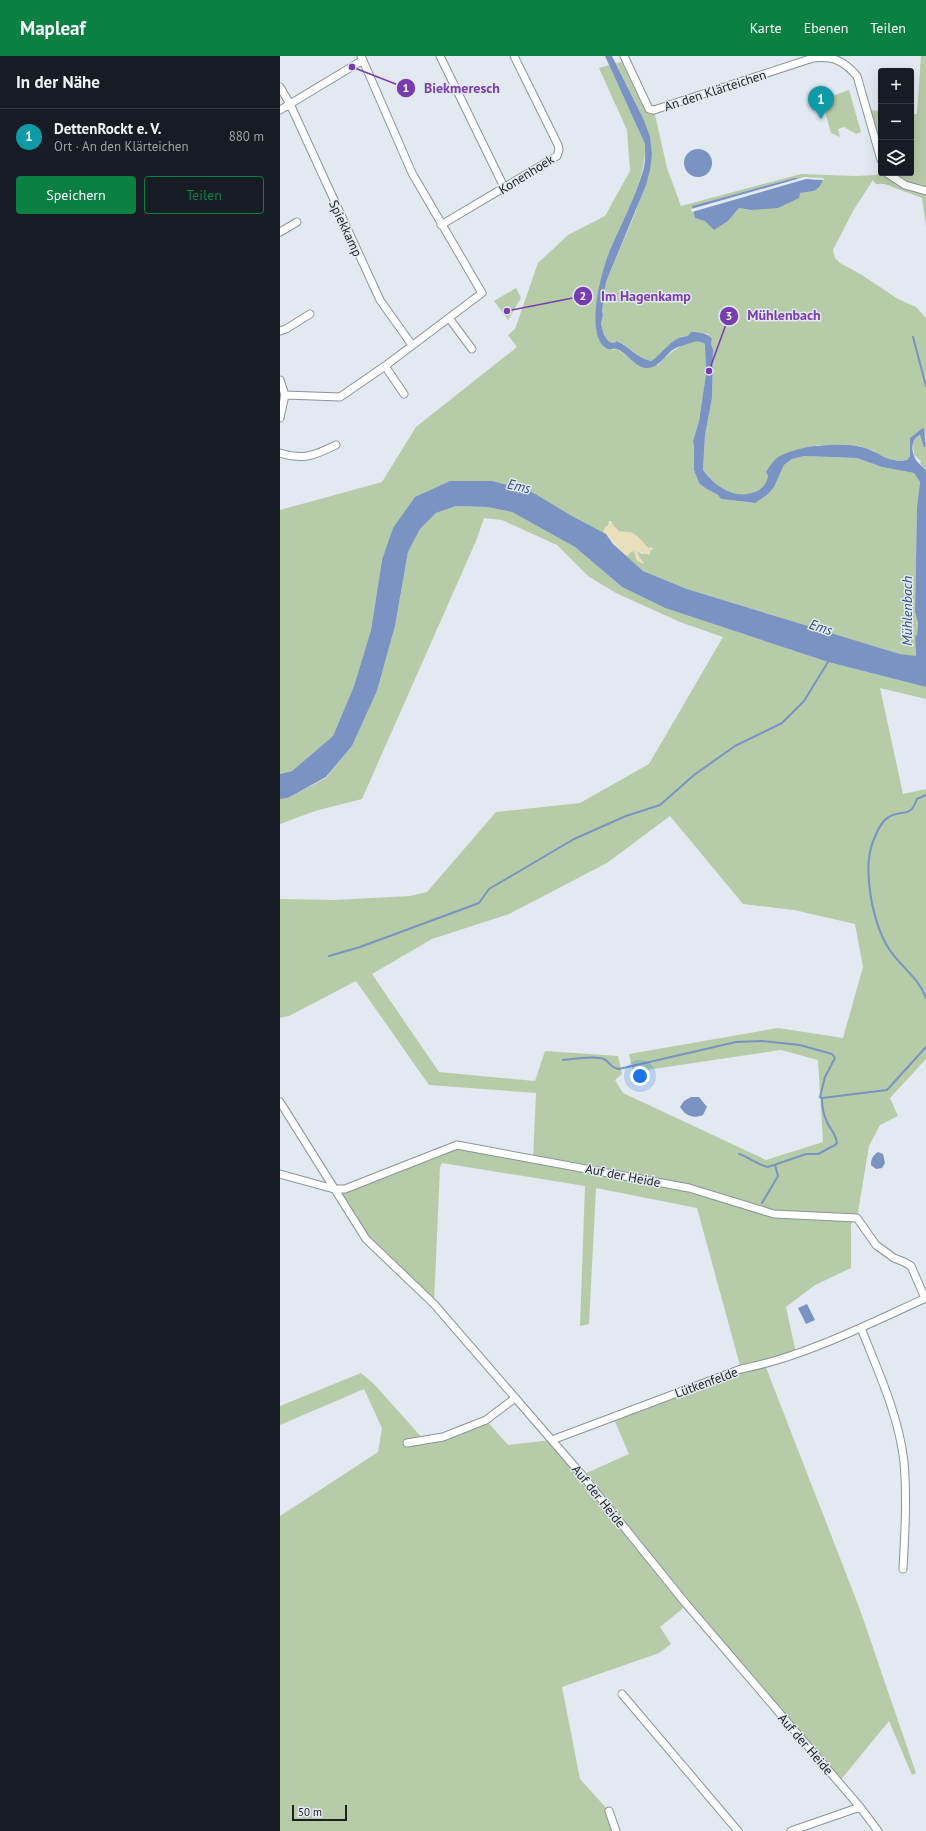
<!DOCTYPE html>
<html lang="de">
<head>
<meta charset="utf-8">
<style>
  body { margin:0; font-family:"PT Sans",sans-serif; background:#242831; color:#f1f3f6 }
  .controls { position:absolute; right:12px; top:12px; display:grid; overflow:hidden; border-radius:4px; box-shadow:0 4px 16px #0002 }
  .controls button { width:36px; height:36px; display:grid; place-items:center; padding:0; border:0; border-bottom:1px solid #363941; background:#171b24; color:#f1f3f6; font:20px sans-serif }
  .scale { position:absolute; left:12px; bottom:10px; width:55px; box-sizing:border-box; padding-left:4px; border:2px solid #1d1f22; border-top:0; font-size:11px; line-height:14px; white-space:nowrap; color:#1d1f22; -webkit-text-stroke:3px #e2e9f1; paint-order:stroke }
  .you { position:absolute; left:360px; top:1020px; width:14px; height:14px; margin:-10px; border:3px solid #fff; border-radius:50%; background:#1a73e8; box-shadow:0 0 0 6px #1a73e833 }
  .badge { display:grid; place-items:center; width:26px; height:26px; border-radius:50%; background:#0b8043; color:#fff; font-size:13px; font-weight:700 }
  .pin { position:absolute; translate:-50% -33px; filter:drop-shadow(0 1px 2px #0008) }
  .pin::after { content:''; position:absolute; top:21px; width:14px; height:12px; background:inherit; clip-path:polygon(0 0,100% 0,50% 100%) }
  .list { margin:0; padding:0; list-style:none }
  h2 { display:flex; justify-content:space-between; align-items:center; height:52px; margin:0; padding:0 16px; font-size:17px }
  h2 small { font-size:13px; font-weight:400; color:#9ea1a6 }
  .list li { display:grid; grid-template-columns:26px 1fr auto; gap:12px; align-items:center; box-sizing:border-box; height:56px; padding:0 16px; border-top:1px solid #363941 }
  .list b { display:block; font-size:15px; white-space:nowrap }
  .list p { margin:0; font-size:13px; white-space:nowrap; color:#9ea1a6 }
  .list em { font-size:13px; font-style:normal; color:#9ea1a6 }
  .actions { display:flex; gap:8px; padding:12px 16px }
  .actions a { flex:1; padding:9px 0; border:1px solid #0b8043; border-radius:4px; text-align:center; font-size:14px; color:#0b8043 }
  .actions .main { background:#0b8043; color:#fff }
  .icon { flex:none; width:22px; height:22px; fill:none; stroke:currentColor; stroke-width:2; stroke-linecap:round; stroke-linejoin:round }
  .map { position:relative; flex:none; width:646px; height:1775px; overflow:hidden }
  header { display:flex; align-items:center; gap:24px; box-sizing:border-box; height:56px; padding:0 20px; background:#0b8043; color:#fff }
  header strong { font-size:19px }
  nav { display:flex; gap:22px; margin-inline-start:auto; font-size:14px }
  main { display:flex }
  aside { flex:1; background:#171b24 }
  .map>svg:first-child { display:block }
  .green { fill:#b6cba8; fill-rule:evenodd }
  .sand { fill:#e9dfba }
  .water { fill:#7b93c2 }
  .pier { fill:#e2e9f1 }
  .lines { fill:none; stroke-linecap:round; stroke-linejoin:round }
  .stream { stroke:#7b93c2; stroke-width:2 }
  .minor-casing { stroke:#8d949b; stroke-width:9 }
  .minor { stroke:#fff; stroke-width:7 }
  .labels { text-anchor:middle; stroke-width:3; stroke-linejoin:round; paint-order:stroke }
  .street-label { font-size:13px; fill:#1d1f22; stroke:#e2e9f1 }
  .water-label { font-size:14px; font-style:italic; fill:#304e89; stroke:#e2e9f1 }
  .leader { fill:none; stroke:#783bb1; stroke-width:1.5 }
  .callout-dot { fill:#783bb1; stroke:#e2e9f1; stroke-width:1.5 }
  .mark-label { font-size:12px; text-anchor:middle; font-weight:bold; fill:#fff }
  .callout-label { font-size:14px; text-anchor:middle; font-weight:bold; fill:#783bb1; stroke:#e2e9f1; stroke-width:3; stroke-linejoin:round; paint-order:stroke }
</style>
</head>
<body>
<header>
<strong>Mapleaf</strong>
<nav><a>Karte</a><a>Ebenen</a><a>Teilen</a></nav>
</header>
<main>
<aside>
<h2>In der Nähe<small></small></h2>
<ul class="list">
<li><span class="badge" style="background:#0f9aa8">1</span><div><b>DettenRockt e. V.</b><p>Ort · An den Klärteichen</p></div><em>880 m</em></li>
</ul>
<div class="actions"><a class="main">Speichern</a><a>Teilen</a></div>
</aside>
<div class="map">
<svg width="646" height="1775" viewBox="0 0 646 1775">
  <rect width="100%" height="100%" fill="#e2e9f1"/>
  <path class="green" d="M641,0H646V171L642,142L605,128H596L593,124L573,155L553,194L555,202L560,207L582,219L618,243L636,251L646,262V381L643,375L630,382V400L627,404H611L600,400L594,395L580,390L538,389L489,412L486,416C487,419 489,421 488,424C484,435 466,441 455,439C443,436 431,424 423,414L425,379L432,342L433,293L431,288L432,283L428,278L414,276L408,280H402L371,305C357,302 350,291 338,285L334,287L329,286L324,279L321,268L323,259L322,255L326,226L356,155L372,98L370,80L363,62L336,7L342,6L364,53L374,54L387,112L401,150L521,118L575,120L596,119L601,116L631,117V58H637ZM514,122L543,124L532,135H526L471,154L459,152L448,165L415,162L413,150Z
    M329,9L365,88C367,123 343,162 330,194C320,220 317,247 316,275L332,294L337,293L358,308L378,309C387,299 411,277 425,288L426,318L419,365L413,385L414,390V414L419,427L425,432L438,439L441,443L472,447L494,431L504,409L512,403L524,400L577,402L602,411L634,417L640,426L637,451L635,556L638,567L637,579L635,580L636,601L620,598L407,533L363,515L346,501L350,496L354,495L357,503L364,507L359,501L357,495L362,498L370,497L371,491L368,492C363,487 358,480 352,477C342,474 337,480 331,465H329L326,478L292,460L170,425L102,504L91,574L74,630L53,680L12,715L0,718V454L102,426L136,371L237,291L228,279L235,273L258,207L288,179L325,160L350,115L347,74L319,12Z
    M546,33L555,39L569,34L581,76L576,78L564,71L558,73L560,81L551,77L539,35Z
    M587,54L601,55V104Z
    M236,232L241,242L228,264L214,245Z
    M638,379L641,381L644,391L646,392V415L640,407L641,405L634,399L633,387Z
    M176,450L207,451L232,456L295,491L342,531L385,552L548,606L646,631V643L600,632L623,738L646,733V1003L610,1042L618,1060L600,1069L589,1090L577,1162L571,1168V1212L535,1229L506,1251L516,1297L485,1309L579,1551L636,1717L632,1719L609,1665L559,1726L407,1549L380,1571L391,1588L379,1597L282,1631L300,1723L329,1755L336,1775H0V1460L98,1396L102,1372L84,1333L0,1369V1350L81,1317L94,1328L144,1384L206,1364L228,1389L272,1384L302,1419L349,1398L333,1361L461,1313L417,1152L316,1132L309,1268L300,1270L305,1130L162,1107L160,1111L154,1248L86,1183L54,1133H65L177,1089L253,1103L256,1037L149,1029L76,925L9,960L0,962V843L55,844L130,840L147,836L216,756L300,747L369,708L443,581L400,566L336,537L308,520L277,489L222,464L204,462L196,485L82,743L35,755L0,768V743L8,742L46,722L72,690L97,635L115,570L128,496L140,473L156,457ZM390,760L463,848L514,854L575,868L583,911L563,982L498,972L349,998L353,1016L501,994L538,1004L543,1086L486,1104L343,1037L335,1024L342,1018L338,1000L265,995L255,1025L159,1016L92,918L152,883L229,858L327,807Z"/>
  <path class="sand" d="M329,465L340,476C343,477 347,475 350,476C357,478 364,487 368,492H373V494H370V499L357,495L359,501L364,508L357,505L354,495L351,496L346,501C338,493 332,482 323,476L325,471L329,469Z"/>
  <path class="water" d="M325,0H332L363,62L370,80L372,98L370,114L366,129L326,226L322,255L323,259L321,268L324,279L329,286L334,287L337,285C350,291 357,302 371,305C383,297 393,280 408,280L411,276C418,276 429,277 432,283L431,288L433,293L432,342L425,379L423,414C436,431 454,444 475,436C482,433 487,428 488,420L486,416C490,410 494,403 500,400C519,389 560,386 582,391C601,396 604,407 627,404L630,400V382L643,372L644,373L646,392L644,391L640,379C631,383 631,395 635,402C637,407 643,410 646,415V631L548,606L385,552L342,531L295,491L232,456L207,451L176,450L156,457L140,473L128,496L115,570L97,635L72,690L46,721L8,742L0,743V718L12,715L53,680L74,630L91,574L102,504L113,472L135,441L170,425H212L250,435L292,460L326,478L333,488L363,515L407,533L620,598L636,600L635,580L637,579L638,567L635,556L637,451L640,426L634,417L602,411L577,402L524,400L512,403L504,409L494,431L488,438L475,447L441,443L438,439L425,432L419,427L414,414V390L413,385L419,365L426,318L425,288C420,285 416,285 411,287C405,289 399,290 394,293C385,299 379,312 367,312C357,313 347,297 337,293C333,292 330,295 326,292C304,278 322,213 330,194C341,168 355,142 363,115C366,106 365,97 365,88Z
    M404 107a14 14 0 1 1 28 0a14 14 0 1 1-28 0Z
    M514,122L543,124C537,138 532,134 520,137L519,142L498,152L471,154L459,152L448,165L434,174L425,165L415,162L412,150Z
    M411,1041H419L427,1051L423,1059C413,1063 406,1060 400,1051L404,1045Z
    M598,1096L603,1098L605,1107L602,1112L596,1113L591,1109C591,1103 593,1099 598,1096Z
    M527,1248L535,1264L526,1268L518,1252Z"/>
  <path class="pier" d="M524,121L543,122L545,124L526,123L412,156L411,153Z"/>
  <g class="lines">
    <path class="stream" d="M633,281L646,330
      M646,739L637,743C630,763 622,753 609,761C601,765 597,776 594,783C581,812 593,868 609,893C620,910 639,922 646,942
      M49,900L80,891L199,847L209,833L294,783L346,760L380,749L414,719L455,690L502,667L524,645L548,606
      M283,1004C293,1003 315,999 324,1003C330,1006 330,1012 339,1013L456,986L482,985L520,989L552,998L555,1002L545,1021L540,1041L542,1042L607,1034L646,991
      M459,1098C469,1101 477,1109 488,1111L526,1098H538L555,1089L557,1087C556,1078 550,1073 547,1066C543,1058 542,1051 542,1043
      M482,1147L498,1120L495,1109"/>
    <defs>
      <path id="minor" d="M160,0L224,131
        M344,0L369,53L374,54L533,2C553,0 563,4 577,20L601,104
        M0,31L10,48L100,244L132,289
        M0,54L83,4
        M607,117L625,129L646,135
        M161,169L277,100L279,94L278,89L234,0
        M0,176L17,166
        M169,262L192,293
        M0,275L6,273L30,258
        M105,310L124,338
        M0,324L5,339L0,362
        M5,339L60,341L105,310L202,237L132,117L81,0
        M0,397C25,404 33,400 56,389
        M0,1046L86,1183L154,1248L302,1419L407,1549L580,1751L511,1775
        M0,1118L54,1133H65L177,1089L409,1132L494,1158L577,1162L596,1189L614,1202L624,1206L631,1210L645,1242
        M581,1272C598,1315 619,1360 624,1406C627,1441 625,1477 623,1513
        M272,1384L461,1313C524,1301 588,1268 646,1242
        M127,1387L163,1381L206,1364L235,1342
        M342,1638L458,1775
        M580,1751L598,1775
        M329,1755L336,1775"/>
    </defs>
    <use href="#minor" class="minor-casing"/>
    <use href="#minor" class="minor"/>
  </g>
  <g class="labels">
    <g class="street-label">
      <text transform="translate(435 34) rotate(-18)" y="5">An den Klärteichen</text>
      <text transform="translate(246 118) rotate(-32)" y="5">Konenhoek</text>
      <text transform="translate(66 172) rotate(65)" y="5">Spiekkamp</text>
      <text transform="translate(343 1119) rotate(11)" y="5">Auf der Heide</text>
      <text transform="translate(426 1326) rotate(-20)" y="5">Lütkenfelde</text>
      <text transform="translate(319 1440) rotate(51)" y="5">Auf der Heide</text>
      <text transform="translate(526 1688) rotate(49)" y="5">Auf der Heide</text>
    </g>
    <g class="water-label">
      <text transform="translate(239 430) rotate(13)" y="5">Ems</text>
      <text transform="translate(627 555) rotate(-90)" y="5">Mühlenbach</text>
      <text transform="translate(541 571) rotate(18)" y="5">Ems</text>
    </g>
  </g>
  <path class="leader" d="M72 11L126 32M227 255L303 240M429 315L449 260"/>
  <g class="callout-dot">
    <circle cx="72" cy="11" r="4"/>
    <circle cx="227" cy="255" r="4"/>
    <circle cx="429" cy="315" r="4"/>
    <circle cx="126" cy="32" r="10"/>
    <circle cx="303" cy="240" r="10"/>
    <circle cx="449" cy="260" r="10"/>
  </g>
  <g class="mark-label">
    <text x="126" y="36">1</text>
    <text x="303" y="244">2</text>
    <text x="449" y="264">3</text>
  </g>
  <g class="callout-label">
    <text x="182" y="37">Biekmeresch</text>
    <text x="366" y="245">Im Hagenkamp</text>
    <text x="504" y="264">Mühlenbach</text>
  </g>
</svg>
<div class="controls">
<button>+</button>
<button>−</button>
<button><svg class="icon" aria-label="layers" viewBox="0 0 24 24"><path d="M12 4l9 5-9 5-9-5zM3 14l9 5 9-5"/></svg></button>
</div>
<div class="scale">50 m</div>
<div class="you"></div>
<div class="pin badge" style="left:541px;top:63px;background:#0f9aa8">1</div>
</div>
</main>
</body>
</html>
